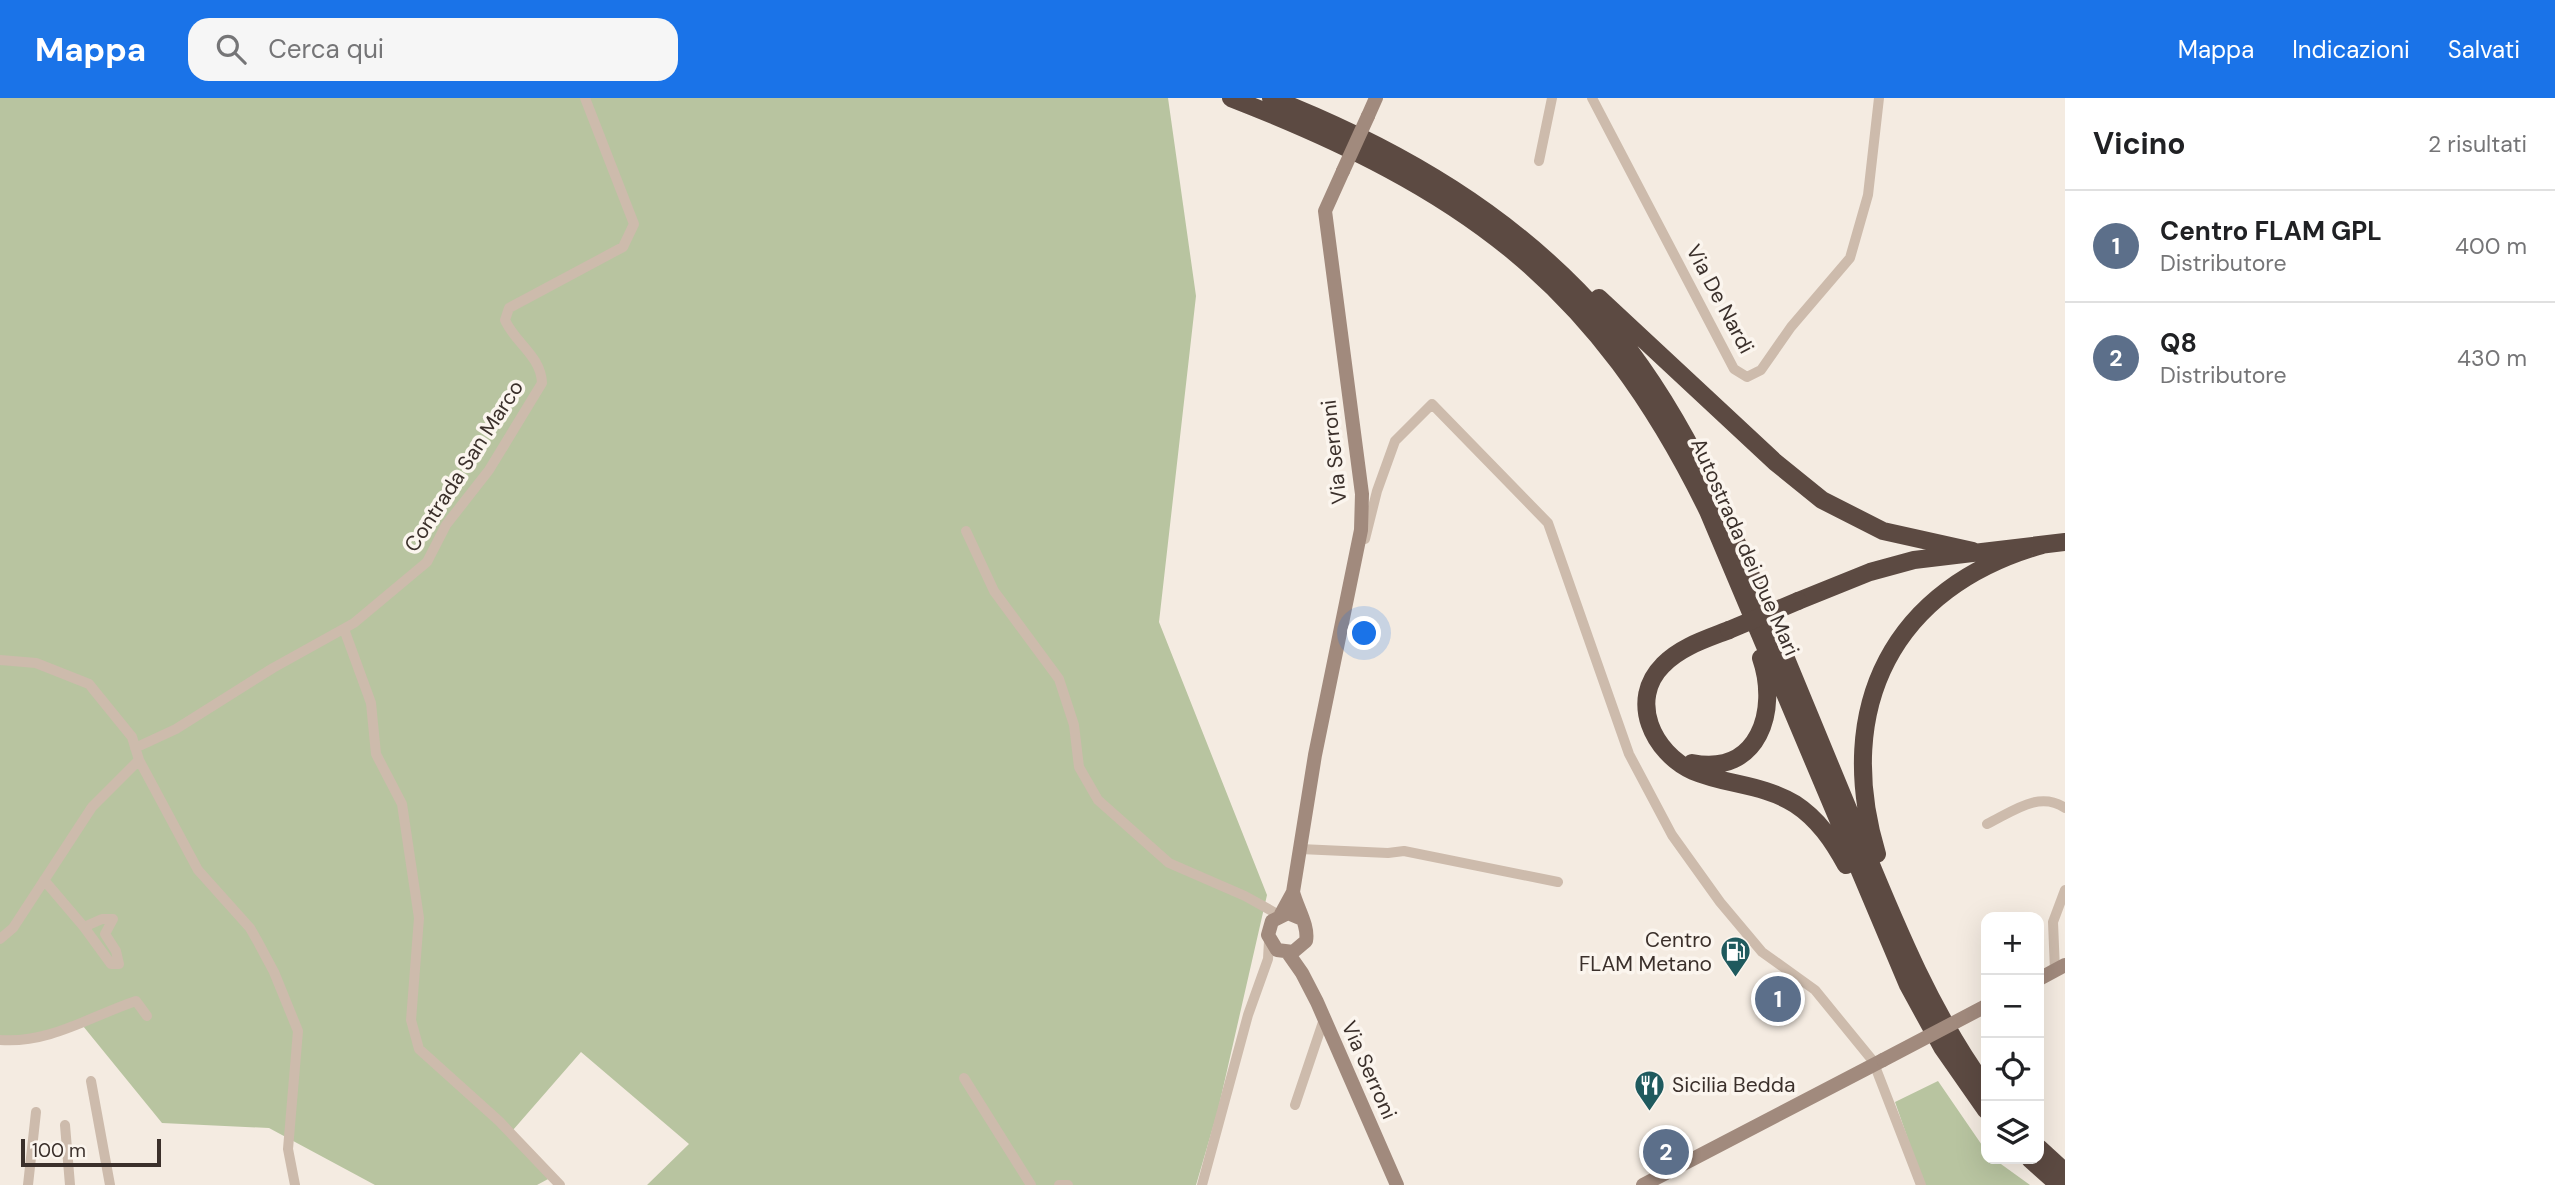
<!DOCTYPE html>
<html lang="it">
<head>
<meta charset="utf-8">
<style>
  body { margin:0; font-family:"DM Sans",sans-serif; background:#f6f6f6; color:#202124 }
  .controls { position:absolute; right:21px; bottom:21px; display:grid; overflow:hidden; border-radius:14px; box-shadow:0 7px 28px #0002 }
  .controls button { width:63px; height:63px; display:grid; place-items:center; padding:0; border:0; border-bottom:2px solid #e0e0e0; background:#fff; color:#202124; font:35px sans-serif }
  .scale { position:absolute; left:21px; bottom:18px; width:140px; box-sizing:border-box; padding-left:7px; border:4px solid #3b302b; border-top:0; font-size:19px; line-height:24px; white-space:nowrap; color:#3b302b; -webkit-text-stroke:5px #fbf5ee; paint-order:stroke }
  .you { position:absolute; left:1365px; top:536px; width:24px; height:24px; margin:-18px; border:5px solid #fff; border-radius:50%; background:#1a73e8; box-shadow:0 0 0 10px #1a73e833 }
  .badge { display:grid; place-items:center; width:46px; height:46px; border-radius:50%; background:#1a73e8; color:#fff; font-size:23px; font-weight:700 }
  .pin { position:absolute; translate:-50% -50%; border:4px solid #fff; box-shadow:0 2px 7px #0006 }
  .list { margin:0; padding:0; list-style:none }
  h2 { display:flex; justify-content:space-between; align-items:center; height:91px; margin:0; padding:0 28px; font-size:30px }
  h2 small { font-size:23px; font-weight:400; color:#757577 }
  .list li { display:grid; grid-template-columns:46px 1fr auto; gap:21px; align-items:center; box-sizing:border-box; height:112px; padding:0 28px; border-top:2px solid #e0e0e0 }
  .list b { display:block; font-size:26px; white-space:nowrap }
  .list p { margin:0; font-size:23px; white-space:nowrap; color:#757577 }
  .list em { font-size:23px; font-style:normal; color:#757577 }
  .icon { flex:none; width:38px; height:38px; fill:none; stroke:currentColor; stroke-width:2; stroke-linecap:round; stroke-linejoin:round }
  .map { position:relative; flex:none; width:2065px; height:1087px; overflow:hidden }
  header { display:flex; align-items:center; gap:42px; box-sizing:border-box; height:98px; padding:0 35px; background:#1a73e8; color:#fff }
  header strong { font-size:33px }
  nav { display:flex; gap:38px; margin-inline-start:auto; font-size:24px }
  .search { width:490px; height:63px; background:#f6f6f6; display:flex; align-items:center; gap:18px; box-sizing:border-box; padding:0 24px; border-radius:21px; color:#757577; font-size:26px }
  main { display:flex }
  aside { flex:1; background:#fff }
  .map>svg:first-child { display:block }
  .green { fill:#b8c4a0 }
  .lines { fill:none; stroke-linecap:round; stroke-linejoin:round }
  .street { stroke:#cdbbac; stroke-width:10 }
  .secondary { stroke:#a18a7d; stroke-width:14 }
  .highway { stroke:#5c4a42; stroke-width:18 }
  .secondary-bridge { stroke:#a18a7d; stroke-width:14 }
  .highway-bridge { stroke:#5c4a42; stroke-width:18 }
  .labels { text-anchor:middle; stroke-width:7; stroke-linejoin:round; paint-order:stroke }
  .street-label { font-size:21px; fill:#3b302b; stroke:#fbf5ee }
  .poi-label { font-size:21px; fill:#3b302b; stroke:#fbf5ee; text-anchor:end }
</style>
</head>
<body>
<header>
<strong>Mappa</strong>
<div class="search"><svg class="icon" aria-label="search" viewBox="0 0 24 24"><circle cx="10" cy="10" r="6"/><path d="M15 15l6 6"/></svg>Cerca qui</div>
<nav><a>Mappa</a><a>Indicazioni</a><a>Salvati</a></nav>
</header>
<main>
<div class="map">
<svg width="2065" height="1087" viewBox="0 0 2065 1087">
  <rect width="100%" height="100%" fill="#f4ebe1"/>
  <path class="green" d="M0,0H1168L1196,198L1159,524L1267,797L1218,1012L1196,1087H647L689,1046L581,954L513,1032L550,1080L537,1087H375L269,1030L162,1025L83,928L0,941Z
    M1938,983L1986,1053V1061H1994L2030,1087H1924L1895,1004Z"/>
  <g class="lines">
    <path class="street" d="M1592,0L1734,271L1747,279L1761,272L1791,229L1850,160L1868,97L1879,0
      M1539,63L1552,0
      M966,433L994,493L1059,581L1074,627L1079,669L1098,702L1169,765L1245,798L1279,817
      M1365,441L1377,393L1395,343L1432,306L1548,425L1629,656L1672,737L1720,804L1762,854L1815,892L1873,963L1921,1087
      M344,531L371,605L376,656L402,706L419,820L411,922L419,951L499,1023L560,1087
      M0,562L36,565L89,586L132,639L139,662L198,772L250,830L258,844L274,874L298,933L288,1051L295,1087
      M135,650L176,631L273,570L354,525L427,464L446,427L489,372L542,285C541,258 515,245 505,222L509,210L623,149L634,126L585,0
      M1987,726C2012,714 2039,692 2065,710
      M1300,751L1388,755L1404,753L1558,784
      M44,782L84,829L102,821H113L105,836L116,853L119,866H111L84,829
      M0,841L13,830L92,709L139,662
      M2055,873L2053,824L2065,792
      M0,942C49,946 91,918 136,903L147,918
      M964,980L1031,1087
      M91,983L110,1087
      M1295,1007L1324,921
      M65,1027L70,1087
      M28,1087L36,1014
      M1059,1087H1068
      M1202,1087L1248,917L1268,861L1269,843"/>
    <path class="secondary" d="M1368,18L1376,0
      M1293,794C1297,810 1309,828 1306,843L1293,854L1277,852L1268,837L1272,823L1288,815L1300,820
      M1281,816L1293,794L1315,657L1361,432L1362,396L1325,113L1343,73
      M1288,855L1302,875L1317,904L1397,1087
      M2039,881L2065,867
      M1643,1087L1883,962"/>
    <path class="highway" d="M1231,0C1464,91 1596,184 1708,413L1908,887L1942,949L1986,1012
      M1271,0C1398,50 1516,118 1606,223C1680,309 1724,414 1768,517C1796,586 1825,654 1853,723C1891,815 1927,909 1986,990
      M1599,200L1775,364L1822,402L1883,433L1973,453
      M1798,503L1870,474L1914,462L2065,444
      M1729,532C1706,541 1680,549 1663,567C1628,602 1653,655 1693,673C1726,687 1763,686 1795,706C1818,721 1833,743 1846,767
      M1692,665C1759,678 1779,612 1761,560
      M1877,756C1833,609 1893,489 2042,447
      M2039,1050L2065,1074
      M2030,1061L2059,1087"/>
    <path class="secondary-bridge" d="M1343,73L1368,18
      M1883,962L1984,909"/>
    <path class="highway-bridge" d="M1729,532L1798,503"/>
  </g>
  <defs>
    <symbol id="fuel-pin" viewBox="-11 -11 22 30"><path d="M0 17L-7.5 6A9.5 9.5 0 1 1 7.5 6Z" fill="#1f5a5e" stroke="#fbf5ee"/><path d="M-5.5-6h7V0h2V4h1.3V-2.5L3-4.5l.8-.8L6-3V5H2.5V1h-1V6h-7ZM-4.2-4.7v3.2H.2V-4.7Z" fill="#fff"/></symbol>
    <symbol id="restaurant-pin" viewBox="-11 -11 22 30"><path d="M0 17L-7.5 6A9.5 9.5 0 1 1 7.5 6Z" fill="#1f5a5e" stroke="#fbf5ee"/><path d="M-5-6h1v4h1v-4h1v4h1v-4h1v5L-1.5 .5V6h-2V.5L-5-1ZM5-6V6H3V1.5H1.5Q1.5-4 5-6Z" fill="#fff"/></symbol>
  </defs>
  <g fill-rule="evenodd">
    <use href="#fuel-pin" x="1718" y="836" width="35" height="47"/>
    <use href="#restaurant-pin" x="1632" y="970" width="35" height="47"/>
  </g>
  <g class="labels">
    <g class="street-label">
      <text transform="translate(1720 201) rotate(62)" y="7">Via De Nardi</text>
      <text transform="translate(1334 354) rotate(-96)" y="7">Via Serroni</text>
      <text transform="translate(464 368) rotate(-57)" y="7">Contrada San Marco</text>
      <text transform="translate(1745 449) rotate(66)" y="7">Autostrada dei Due Mari</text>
      <text transform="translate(1369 972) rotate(66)" y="7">Via Serroni</text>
    </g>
    <g class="poi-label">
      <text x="1712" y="849">Centro<tspan x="1712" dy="24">FLAM Metano</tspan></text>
      <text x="1672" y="994" text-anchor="start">Sicilia Bedda</text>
    </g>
  </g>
</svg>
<div class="controls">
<button>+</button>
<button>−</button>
<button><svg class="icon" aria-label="locate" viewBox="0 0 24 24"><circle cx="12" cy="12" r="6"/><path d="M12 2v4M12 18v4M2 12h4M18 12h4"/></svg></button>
<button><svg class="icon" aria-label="layers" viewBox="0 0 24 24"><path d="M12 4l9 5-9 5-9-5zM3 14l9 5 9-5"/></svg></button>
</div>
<div class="scale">100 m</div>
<div class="you"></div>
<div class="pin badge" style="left:1778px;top:901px;background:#5c6f8a">1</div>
<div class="pin badge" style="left:1666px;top:1054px;background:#5c6f8a">2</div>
</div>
<aside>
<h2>Vicino<small>2 risultati</small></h2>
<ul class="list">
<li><span class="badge" style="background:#5c6f8a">1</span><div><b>Centro FLAM GPL</b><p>Distributore</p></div><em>400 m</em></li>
<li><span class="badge" style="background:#5c6f8a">2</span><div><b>Q8</b><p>Distributore</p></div><em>430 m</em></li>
</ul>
</aside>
</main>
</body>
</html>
